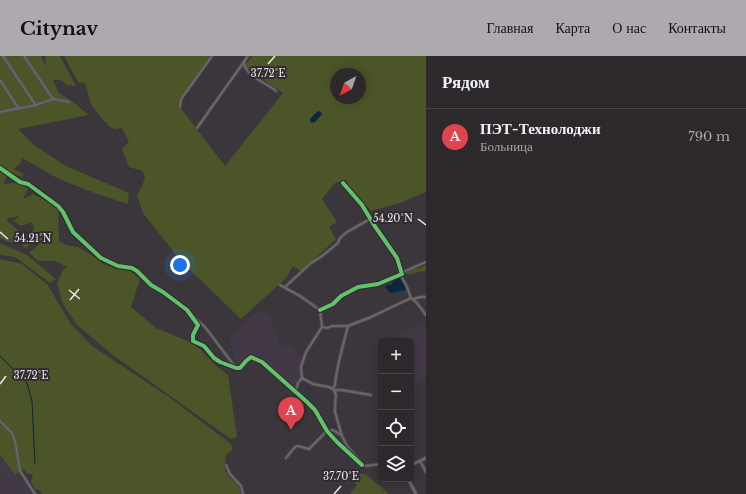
<!DOCTYPE html>
<html lang="ru">
<head>
<meta charset="utf-8">
<style>
  body { margin:0; font-family:"Libre Baskerville",serif; background:#383438; color:#f1f3f6 }
  .controls { position:absolute; right:12px; bottom:12px; display:grid; overflow:hidden; border-radius:6px; box-shadow:0 2px 10px #0003 }
  .controls button { width:36px; height:36px; display:grid; place-items:center; padding:0; border:0; border-bottom:1px solid #484448; background:#2c282c; color:#f1f3f6; font:20px sans-serif }
  .compass { position:absolute; left:330px; top:12px; width:36px; height:36px; border-radius:50%; background:#2c282c; box-shadow:0 2px 10px #0003; rotate:220deg }
  .you { position:absolute; left:180px; top:209px; width:14px; height:14px; margin:-10px; border:3px solid #fff; border-radius:50%; background:#1a73e8; box-shadow:0 0 0 6px #1a73e833 }
  .badge { display:grid; place-items:center; width:26px; height:26px; border-radius:50%; background:#ada9ae; color:#fff; font-size:13px; font-weight:700 }
  .pin { position:absolute; translate:-50% -33px; filter:drop-shadow(0 1px 2px #0008) }
  .pin::after { content:''; position:absolute; top:21px; width:14px; height:12px; background:inherit; clip-path:polygon(0 0,100% 0,50% 100%) }
  .list { margin:0; padding:0; list-style:none }
  h2 { display:flex; justify-content:space-between; align-items:center; height:52px; margin:0; padding:0 16px; font-size:17px }
  h2 small { font-size:13px; font-weight:400; color:#a6a6a9 }
  .list li { display:grid; grid-template-columns:26px 1fr auto; gap:12px; align-items:center; box-sizing:border-box; height:56px; padding:0 16px; border-top:1px solid #484448 }
  .list b { display:block; font-size:15px; white-space:nowrap }
  .list p { margin:0; font-size:13px; white-space:nowrap; color:#a6a6a9 }
  .list em { font-size:13px; font-style:normal; color:#a6a6a9 }
  .icon { flex:none; width:22px; height:22px; fill:none; stroke:currentColor; stroke-width:2; stroke-linecap:round; stroke-linejoin:round }
  .map { position:relative; flex:none; width:426px; height:438px; overflow:hidden }
  header { display:flex; align-items:center; gap:24px; box-sizing:border-box; height:56px; padding:0 20px; background:#ada9ae; color:#111 }
  header strong { font-size:19px }
  nav { display:flex; gap:22px; margin-inline-start:auto; font-size:14px }
  main { display:flex }
  aside { flex:1; background:#2c282c }
  .map>svg:first-child { display:block }
  .built { fill:#433946 }
  .green { fill:#4c5528; fill-rule:evenodd }
  .water { fill:#0a2641 }
  .lines { fill:none; stroke-linecap:round; stroke-linejoin:round }
  .stream { stroke:#0a2641; stroke-width:1 }
  .minor-casing { stroke:#565357; stroke-width:3.5 }
  .tertiary-casing { stroke:#565357; stroke-width:4 }
  .minor { stroke:#6c696d; stroke-width:1.5 }
  .tertiary { stroke:#6c696d; stroke-width:2 }
  .cycleway-casing { stroke:#312a33; stroke-width:6 }
  .cycleway { stroke:#61c268; stroke-width:4 }
  .ticks { fill:none; stroke:#ebe7ec; stroke-width:1.5 }
  .ticks-label { font-size:10px; text-anchor:middle; fill:#ebe7ec; stroke:#312a33; stroke-width:4; stroke-linejoin:round; paint-order:stroke }
</style>
</head>
<body>
<header>
<strong>Citynav</strong>
<nav><a>Главная</a><a>Карта</a><a>О нас</a><a>Контакты</a></nav>
</header>
<main>
<div class="map">
<svg width="426" height="438" viewBox="0 0 426 438">
  <rect width="100%" height="100%" fill="#3a363b"/>
  <path class="built" d="M259,254L263,258L265,256L270,260L281,291L290,287L298,300L300,299L303,304L301,312V323L294,331L282,323L263,305L256,302L251,301L242,309L238,308L235,302L230,281L243,268Z
    M424,267L426,271V323L417,328L416,332L411,334V285H390L397,281L399,278Z
    M0,399L24,425L32,438H0Z"/>
  <path class="green" d="M0,0H41L51,20L46,9L45,0H60L76,30L67,29C62,24 60,23 53,24L59,37L73,46L89,59L18,73L34,89L66,110L129,137L128,148L97,138L59,123L22,102L20,108L13,113L23,117V122L9,115L3,129C14,126 20,126 28,133L23,143L33,138L45,144L58,153L59,185L66,189L78,191L93,200L103,208L117,213L130,215L140,223L131,251L156,272L190,286L200,293L215,309L228,319L237,381L231,383L114,300L77,269L63,248L57,227L63,214L67,211L55,205H38L29,196L39,189L34,184L26,192L22,190L30,176L34,173L32,166L21,170L14,165L19,160L10,162L8,161L7,165L21,177L14,187L9,186L0,182Z
    M64,0H211L181,42L179,47L180,51L225,110L283,37L245,10L252,0H426V136L400,147L371,155L357,140L345,124L335,127L322,143L337,166L329,171L336,183L301,215L293,210L286,222L241,263L180,204L143,157L137,140L145,123L143,115L129,111L122,93L129,86L122,72L115,73L110,71L99,59L91,48L85,27L78,26ZM336,18H360V42H336Z
    M0,187L27,199L56,223L50,227L15,201L0,199Z
    M0,203L22,208L47,228L71,268L92,290L169,341L231,388L233,393L226,399C225,404 224,412 226,416C230,425 240,427 241,438H42L40,434L35,433L31,425L33,421L31,418H27L24,413L15,418L0,399Z
    M426,209V215C418,215 412,220 404,218V217L413,212C418,214 422,211 426,209Z
    M358,417L367,419L389,438H350L357,429L354,425L355,419Z"/>
  <path class="water" d="M318,55L321,56L322,58L315,66L311,67L310,63Z
    M398,220H400L406,230L405,234L391,237L386,232V230L387,229H391Z"/>
  <g class="lines">
    <path class="stream" d="M0,300L27,327L32,345L35,408"/>
    <defs>
      <path id="minor" d="M3,0L35,48
        M24,0L53,43
        M244,6C245,21 266,26 276,35
        M0,24L19,53
        M180,51L181,43L212,0
        M0,56L36,49L53,43L69,46
        M197,72L248,0
        M0,112L20,126L28,128L58,150L63,156L73,176L101,202L118,210L132,212L137,215L151,229L163,236L187,254L198,269L193,279V285L204,290L214,302L220,306L236,312H240L246,305L251,301L262,306L307,346L315,354L327,375L337,386L362,409
        M426,206L403,216L401,220L407,231L411,242L417,247L426,259
        M280,229L300,240L320,254L322,271L306,296L301,311L302,322L313,328L329,331L334,334L336,339L335,349V356L342,380L347,390L364,410L381,408
        M285,231L311,207L322,200L338,187L340,182L347,176L370,163
        M414,243L420,241H426
        M320,254L333,248L341,240L358,231L378,228L402,218L397,202L374,169L362,149L343,127
        M194,261L205,271L236,312
        M322,271L327,272L332,270H348L371,261L411,242
        M333,332L335,329C337,308 343,290 348,270
        M296,334L298,327L302,322
        M334,334H342L371,339
        M0,365L12,377L15,385L20,415L35,438
        M286,402L295,391L298,390L309,393L327,375L333,374L341,379
        M420,405L426,416
        M226,409L230,418L241,430L243,438"/>
      <path id="tertiary" d="M411,409L426,402
        M408,423L416,438"/>
    </defs>
    <use href="#minor" class="minor-casing"/>
    <use href="#tertiary" class="tertiary-casing"/>
    <use href="#minor" class="minor"/>
    <use href="#tertiary" class="tertiary"/>
    <defs>
      <path id="cycleway" d="M0,112L20,126L28,128L58,150L63,156L73,176L101,202L118,210L132,212L137,215L151,229L163,236L187,254L198,269L193,279V285L204,290L214,302L220,306L236,312H240L246,305L251,301L262,306L307,346L315,354L327,375L337,386L362,409
        M320,254L333,248L341,240L358,231L378,228L402,218L397,202L374,169L362,149L343,127"/>
    </defs>
    <use href="#cycleway" class="cycleway-casing"/>
    <use href="#cycleway" class="cycleway"/>
  </g>
  <path class="ticks" d="M268,8L275,0M418,163L426,169M0,176L8,183M69,234L80,243M70,244L79,233M0,328L6,320M334,438L341,430"/>
  <g class="ticks-label">
    <text x="268" y="21">37.72°E</text>
    <text x="393" y="166">54.20°N</text>
    <text x="33" y="186">54.21°N</text>
    <text x="31" y="323">37.72°E</text>
    <text x="341" y="424">37.70°E</text>
  </g>
</svg>
<div class="controls">
<button>+</button>
<button>−</button>
<button><svg class="icon" aria-label="locate" viewBox="0 0 24 24"><circle cx="12" cy="12" r="6"/><path d="M12 2v4M12 18v4M2 12h4M18 12h4"/></svg></button>
<button><svg class="icon" aria-label="layers" viewBox="0 0 24 24"><path d="M12 4l9 5-9 5-9-5zM3 14l9 5 9-5"/></svg></button>
</div>
<svg class="compass" viewBox="-18 -18 36 36"><path d="M0-13l5 13h-10z" fill="#e53935"/><path d="M0 13l5-13h-10z" fill="#a6a6a9"/></svg>
<div class="you"></div>
<div class="pin badge" style="left:291px;top:374px;background:#e0444e">A</div>
</div>
<aside>
<h2>Рядом<small></small></h2>
<ul class="list">
<li><span class="badge" style="background:#e0444e">A</span><div><b>ПЭТ-Технолоджи</b><p>Больница</p></div><em>790 m</em></li>
</ul>
</aside>
</main>
</body>
</html>
